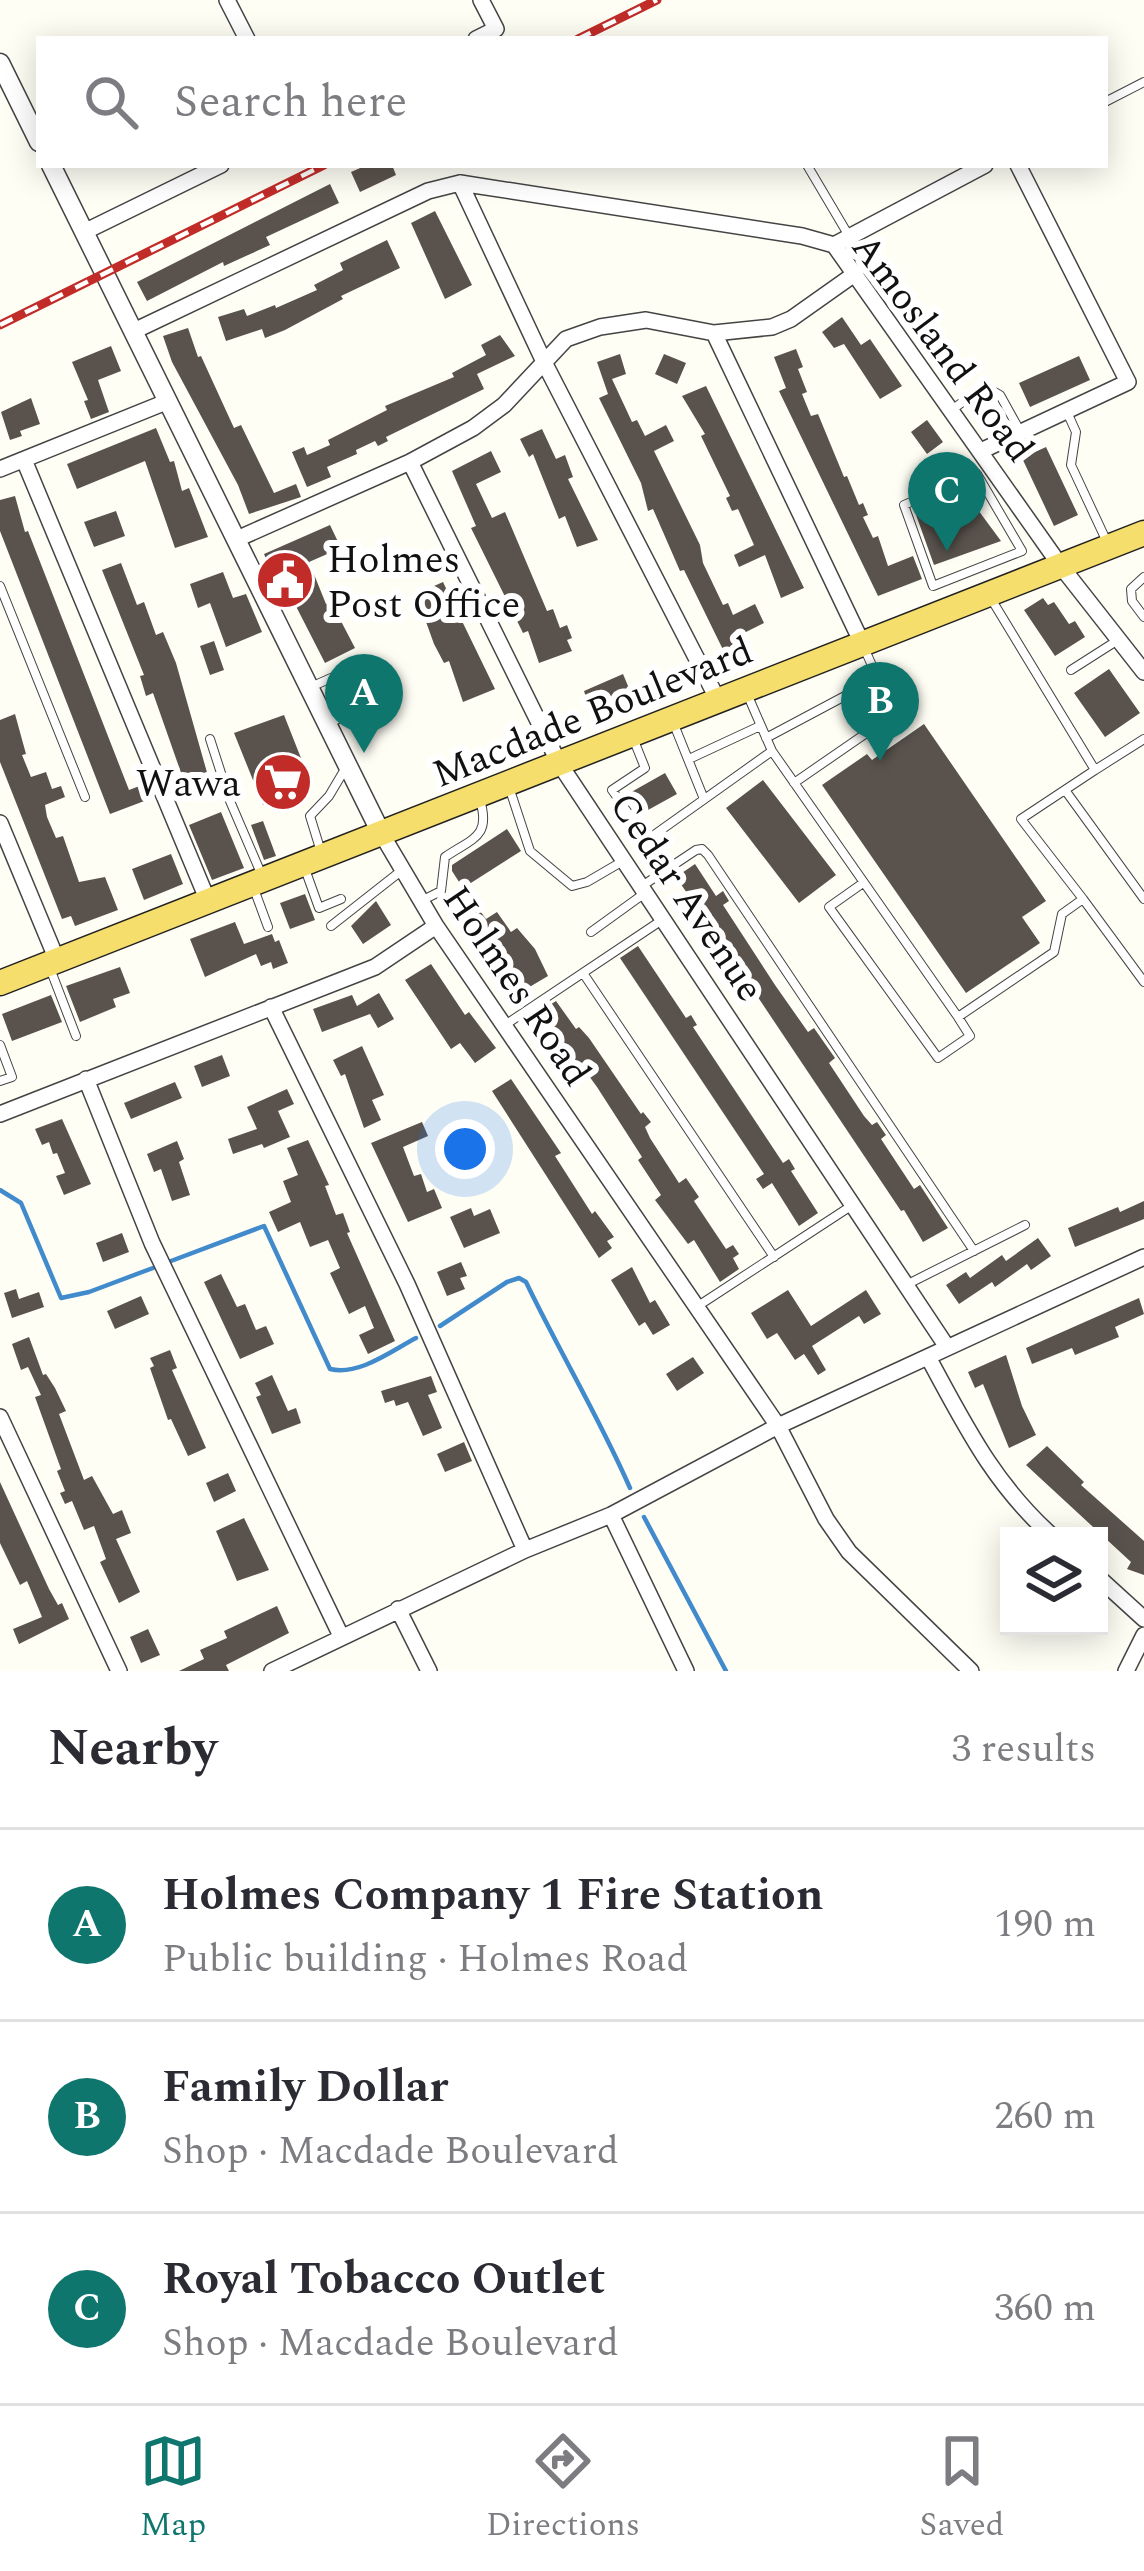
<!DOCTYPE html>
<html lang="en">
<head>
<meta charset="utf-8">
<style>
  body { margin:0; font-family:Spectral,serif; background:#f2f2f3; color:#2b2b33 }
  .controls { position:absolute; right:36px; bottom:36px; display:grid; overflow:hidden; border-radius:0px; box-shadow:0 6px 30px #0003 }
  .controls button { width:108px; height:108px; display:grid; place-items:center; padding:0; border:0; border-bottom:3px solid #e1e1e2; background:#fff; color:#2b2b33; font:60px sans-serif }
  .you { position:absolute; left:465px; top:1149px; width:42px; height:42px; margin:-30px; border:9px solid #fff; border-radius:50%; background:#1a73e8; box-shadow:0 0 0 18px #1a73e833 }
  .badge { display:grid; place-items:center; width:78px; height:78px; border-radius:50%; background:#0f766e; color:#fff; font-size:39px; font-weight:700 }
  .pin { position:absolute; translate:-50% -99px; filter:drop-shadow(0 3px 6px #0008) }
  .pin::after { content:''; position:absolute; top:63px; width:42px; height:36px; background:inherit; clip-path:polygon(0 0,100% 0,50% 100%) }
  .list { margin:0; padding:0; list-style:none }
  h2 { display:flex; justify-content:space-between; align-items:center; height:156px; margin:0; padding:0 48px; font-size:51px }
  h2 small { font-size:39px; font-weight:400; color:#7c7c81 }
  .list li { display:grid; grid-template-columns:78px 1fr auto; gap:36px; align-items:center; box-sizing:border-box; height:192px; padding:0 48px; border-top:3px solid #e1e1e2 }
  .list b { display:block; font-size:45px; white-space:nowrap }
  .list p { margin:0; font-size:39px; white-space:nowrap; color:#7c7c81 }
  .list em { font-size:39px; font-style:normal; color:#7c7c81 }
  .icon { flex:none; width:66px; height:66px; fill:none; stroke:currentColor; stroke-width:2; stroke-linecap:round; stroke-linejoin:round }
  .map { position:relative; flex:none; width:1144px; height:1671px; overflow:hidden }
  .search { position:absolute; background:#fff; box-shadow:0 6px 30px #0003; left:36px; right:36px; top:36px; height:132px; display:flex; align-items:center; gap:30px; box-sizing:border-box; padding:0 42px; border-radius:0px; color:#7c7c81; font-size:45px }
  .sheet { height:732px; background:#fff }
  nav { display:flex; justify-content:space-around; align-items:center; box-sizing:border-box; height:168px; border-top:3px solid #e1e1e2; background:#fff; font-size:33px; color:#7c7c81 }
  nav a { display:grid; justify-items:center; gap:6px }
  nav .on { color:#0f766e }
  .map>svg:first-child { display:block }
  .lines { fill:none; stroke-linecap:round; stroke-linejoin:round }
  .stream { stroke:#418bcc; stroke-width:4.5 }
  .building { fill:#5a534d }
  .service-casing { stroke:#444; stroke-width:10 }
  .minor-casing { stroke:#444; stroke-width:18 }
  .tertiary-casing { stroke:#444; stroke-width:21 }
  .primary-casing { stroke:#222; stroke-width:27 }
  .service { stroke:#fff; stroke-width:8 }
  .minor { stroke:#fff; stroke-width:15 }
  .tertiary { stroke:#fff; stroke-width:18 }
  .primary { stroke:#f6de6d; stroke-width:24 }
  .rail-casing { stroke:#c12c29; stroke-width:9 }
  .rail { stroke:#fff; stroke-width:4.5; stroke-dasharray:14; stroke-linecap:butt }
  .labels { text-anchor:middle; stroke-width:12; stroke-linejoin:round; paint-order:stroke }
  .street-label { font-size:39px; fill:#111; stroke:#fff }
  .poi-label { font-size:39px; fill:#111; stroke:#fff; text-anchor:start }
</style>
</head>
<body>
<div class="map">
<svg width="1144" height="1671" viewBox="0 0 1144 1671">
  <rect width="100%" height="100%" fill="#fffef5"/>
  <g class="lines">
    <path class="stream" d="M0,1190L21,1203L61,1298L89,1292L153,1268
      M171,1261L264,1226L330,1369C359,1376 391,1351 416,1338
      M440,1326L507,1282L519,1278L526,1282C559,1351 599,1417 630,1488
      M644,1517L726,1671"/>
  </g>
  <path class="building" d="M367,165H392L396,175L360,192L351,172Z
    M330,184L339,203L266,237L270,245L224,266L223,262L147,301L137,282Z
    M435,211L472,285L445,299L411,223Z
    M387,240L400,268L341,296L343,299L285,330L265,338L262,329L226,341L218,317L244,309L247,316L275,305L276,308L317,290L314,285L343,270L340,263Z
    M842,317L861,345L870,339L902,386L880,399L844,344L834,348L822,332Z
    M188,328L198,357L201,356L234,428L241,425L274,493L296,484L301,497L249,514L238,485L172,362L163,336Z
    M500,335L515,356L477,374L484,389L386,437L388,441L378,446L375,441L356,450L357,454L327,467L331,477L307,487L292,452L304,447L307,455L330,445L328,440L387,410L385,406L454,377L452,373L486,355L481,345Z
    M111,346L121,371L98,380L109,412L91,419L84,401L88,400L72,362Z
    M796,349L803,367L798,369L807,392L802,394L811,416L818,414L844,477L847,476L859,505L863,503L868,515L863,517L873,538L878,536L888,566L913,556L922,579L878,596L779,391L786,388L774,357Z
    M620,354L626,374L612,379L632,422L637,420L645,436L666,425L674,441L654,451L700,545L703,563L723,605L728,603L733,615L755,604L764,623L738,636L748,656L730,664L684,570L680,571L653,509L648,511L641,483L599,398L608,394L597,362Z
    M664,354L686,363L677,384L655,374Z
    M1079,356L1090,380L1030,407L1019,383Z
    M706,386L804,588L781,598L765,555L739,567L734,555L754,545L738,509L732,511L726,498L730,496L701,436L705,434L682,396Z
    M31,398L40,424L20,431L22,436L10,440L1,412Z
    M927,420L943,442L927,454L911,432Z
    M156,428L170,462L174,461L182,491L189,488L208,537L175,548L145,461L77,489L67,464Z
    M542,429L556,459L565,455L573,477L568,479L598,540L577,547L565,516L559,519L533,454L529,457L520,439Z
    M1046,447L1078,515L1054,526L1022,458Z
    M491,451L501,472L476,484L492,518L505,512L547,611L553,609L560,628L567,625L572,638L567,640L572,651L539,663L528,631L523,633L471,528L476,526L452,471Z
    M967,495L1001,541L934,565L915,512Z
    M15,496L25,532L28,531L129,790L142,785L147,800L110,814L0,531V500Z
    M116,511L125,536L94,547L84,522Z
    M330,525L341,548L309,562L326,604L331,602L355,648L325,663L280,575L274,578L264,554Z
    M121,563L137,605L144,602L156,635L163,632L176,663L208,776L185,784L153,693L146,696L140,676L144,675L102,570Z
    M223,572L233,598L246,594L262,632L226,647L210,603L198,608L190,584Z
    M443,582L495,689L463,702L449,661L444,663L434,644L416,594Z
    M1043,598L1048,605L1054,602L1069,624L1075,621L1085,637L1055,656L1024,610Z
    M214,641L224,670L210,675L200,646Z
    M1109,669L1140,713L1105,737L1074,693Z
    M623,674L636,705L594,721L584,691Z
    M15,714L26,754L22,755L31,777L46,772L52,789L61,786L65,797L45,805L47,817L56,838L63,836L79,882L105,877L118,910L75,926L71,916L62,919L0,762V720Z
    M284,715L312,786L263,805L234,733Z
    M924,724L1046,901L1022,917L1040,943L966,993L822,785L867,754L872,760Z
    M485,749L493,771L467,781L457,754L467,750L469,755Z
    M665,773L677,794L639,815L626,795Z
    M763,780L836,875L799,903L726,808Z
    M221,812L244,868L212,880L189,825Z
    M263,821L276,856L264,860L251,825Z
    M507,829L521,851L463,888L452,871V865Z
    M171,854L183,884L144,900L132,869Z
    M695,864L716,896L723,891L729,901L723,905L775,985L808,1032L814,1028L835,1058L829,1063L864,1116L872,1125L877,1122L886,1135L881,1139L914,1189L920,1185L948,1228L923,1242L904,1210L901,1211L733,960L728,963L714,943L719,940L676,877Z
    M305,894L315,920L290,929L280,903Z
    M472,900L486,919L497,912L511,932L517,928L535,949L548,976L516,995L459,909Z
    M376,901L391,925L363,944L351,926Z
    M235,922L244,944L272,934L275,942L279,940L288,963L273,969L271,962L261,966L256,954L205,977L190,939Z
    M638,946L686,1018L691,1015L697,1025L693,1027L783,1163L789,1159L795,1169L791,1171L818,1213L799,1226L772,1183L763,1189L756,1179L764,1174L620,958Z
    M431,964L465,1015L469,1012L496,1048L475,1063L460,1043L451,1049L405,980Z
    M120,967L130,993L113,999L116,1007L80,1022L66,986Z
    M379,993L394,1019L378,1028L370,1014L322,1032L313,1009L352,995L357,1006Z
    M51,995L62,1022L12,1041L2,1014Z
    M556,1001L576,1029L579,1027L589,1038L641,1114L643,1112L651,1122L645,1127L650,1138L679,1183L686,1178L699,1197L694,1201L726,1249L733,1245L739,1254L733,1258L739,1269L720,1282L694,1240L688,1244L655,1200L661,1195L638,1160L642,1157L597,1087L589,1076L585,1079L567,1048L560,1052L540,1025L545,1022L539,1012Z
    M362,1046L384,1095L372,1100L381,1120L364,1128L345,1074L341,1076L333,1060Z
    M222,1055L230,1076L202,1087L194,1066Z
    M511,1079L561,1153L555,1156L592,1214L595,1211L614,1237L607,1241L612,1248L599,1258L492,1091Z
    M175,1082L182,1098L131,1119L124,1103Z
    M287,1089L294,1104L278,1111L290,1137L264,1148L262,1144L233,1154L228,1139L257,1129L247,1107Z
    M62,1119L91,1184L64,1195L56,1176L65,1173L57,1153L53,1154L49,1142L42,1145L35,1129Z
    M422,1122L428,1136L403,1147L414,1176L421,1174L427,1192L434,1189L442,1208L408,1222L371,1143Z
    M308,1140L329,1185L325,1186L336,1215L343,1213L350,1232L347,1233L395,1341L368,1354L359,1335L374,1328L365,1306L349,1314L330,1273L340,1268L328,1240L310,1247L300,1222L278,1232L269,1212L291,1202L283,1181L298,1175L287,1148Z
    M177,1141L184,1159L179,1162L190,1195L172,1201L161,1169L154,1172L147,1154Z
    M1144,1201V1219L1075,1247L1068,1228L1118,1207L1120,1212Z
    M471,1208L474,1216L490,1209L500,1233L464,1248L450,1217Z
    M122,1233L129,1252L103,1262L96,1243Z
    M1038,1238L1051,1256L1031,1270L1027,1264L995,1287L992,1282L959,1304L946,1285L966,1272L970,1278L1002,1255L1006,1261Z
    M461,1262L467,1276L460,1278L465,1289L447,1296L437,1272Z
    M632,1267L650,1303L655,1300L670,1325L653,1335L645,1322L639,1326L611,1280Z
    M221,1274L237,1307L245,1304L256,1330L266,1326L274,1344L240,1359L204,1282Z
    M16,1289L19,1299L39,1292L44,1307L12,1318L4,1293Z
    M788,1290L811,1326L866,1290L881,1314L864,1324L859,1316L812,1346L826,1370L818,1375L804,1354L795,1360L777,1333L767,1339L751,1313Z
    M141,1296L149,1314L115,1329L107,1311Z
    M1139,1298L1144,1314L1115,1327L1119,1337L1075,1355L1072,1348L1032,1364L1026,1348Z
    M29,1337L43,1375L46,1374L55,1388L66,1411L59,1414L84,1480L92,1476L113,1514L122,1510L131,1533L116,1539L140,1592L119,1603L100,1562L106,1559L94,1526L84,1530L72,1501L65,1504L60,1493L65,1491L57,1471L61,1469L35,1397L41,1395L28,1367L21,1370L12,1344Z
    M170,1350L177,1368L172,1370L206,1448L188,1456L171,1419L168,1420L150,1368L154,1366L150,1358Z
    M1006,1355L1022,1406L1036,1435L1009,1448L983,1384L975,1388L968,1372Z
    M693,1357L704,1373L677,1391L666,1374Z
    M272,1375L288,1411L296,1408L301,1423L272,1434L256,1397L261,1395L255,1383Z
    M431,1376L437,1392L428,1395L442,1428L423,1436L408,1402L396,1406L394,1400L385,1403L381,1391Z
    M464,1442L472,1461L445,1472L437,1454Z
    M1047,1446L1084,1482L1081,1485L1144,1541V1575L1127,1569L1131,1562L1026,1465Z
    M228,1473L236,1491L214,1502L206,1483Z
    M0,1482L49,1589L58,1605L62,1603L69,1619L19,1644L13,1629L42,1617L27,1581L20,1585L0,1543Z
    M244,1518L269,1570L237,1581L216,1531Z
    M277,1606L289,1633L226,1665L229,1671H179L204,1659L200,1650L227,1638L224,1631Z
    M148,1629L160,1655L141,1663L130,1637Z"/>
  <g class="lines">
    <defs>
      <path id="service" d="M1105,102L1144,82
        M807,165L849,236
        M953,409L968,398L991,390L1000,395L1020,431
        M1067,412L1076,432L1071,465L1107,542
        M977,474L1022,551L933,586L904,505Z
        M1144,577L1131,589L1132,601L1144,617
        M0,586L85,797
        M1071,670L1118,640
        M313,686L365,663C379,670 389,684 379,699L328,724
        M748,696L772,751L958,1017L1054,952L1062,914L1083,899L1021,819L1095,770L990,597
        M673,722L704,799
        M633,738L645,768L612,790L647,840L772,751
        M766,738L875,680
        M210,739L230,801L263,878
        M689,759L760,726
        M1095,770L1144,739
        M794,783L894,714L865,650
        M510,790L530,851L572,886L587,882L623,861
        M1065,790L1144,899
        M322,855L310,816L329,796L345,769
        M305,869L319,908L341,899
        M863,883L829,907L938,1058L970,1036L958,1017
        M642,886L696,850L702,849L708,855L974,1251
        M254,889L268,927
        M1083,899L1144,982
        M423,900L441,891L445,857C473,838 491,837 480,800
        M331,926L401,871
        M591,932L645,893
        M51,971L76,1036
        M583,973L774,1257
        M505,1025L662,920
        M0,1045L12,1077L0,1081
        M906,1285L1025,1225
        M698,1306L851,1206"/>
      <path id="minor" d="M227,0L247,39
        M476,39L496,29L481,0
        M460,183L545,364L718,700
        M84,232L221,165
        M834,245L985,165
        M134,331L428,191L460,183L802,236L834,245L1060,565L1144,672
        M714,333L862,643
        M983,450L1128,382L1018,165
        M24,460L208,901
        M410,462L559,763L947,1347
        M0,469L166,402
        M237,539L410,462L473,428L504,405L566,339L600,327L646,320L714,333L772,327L791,319L856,273
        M0,823L57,960
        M381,833L436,926L778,1426L826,1519L849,1552L971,1671
        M271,1007L407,1284L525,1550
        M86,1079L152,1243L341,1636
        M0,1114L375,967L436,926
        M928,1357C965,1425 993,1483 1052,1536
        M0,1417L119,1671
        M611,1515L686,1671
        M1099,1578L1144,1619
        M398,1609L429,1671
        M272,1671L525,1550L611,1515L778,1426L1144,1257
        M1126,1671L1144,1635"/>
      <path id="tertiary" d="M0,63L39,142
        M51,165L381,833"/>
      <path id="primary" d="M0,983L1144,533"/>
    </defs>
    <use href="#service" class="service-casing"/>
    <use href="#minor" class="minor-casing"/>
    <use href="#tertiary" class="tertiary-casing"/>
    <use href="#primary" class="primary-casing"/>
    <use href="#service" class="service"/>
    <use href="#minor" class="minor"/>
    <use href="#tertiary" class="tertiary"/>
    <use href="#primary" class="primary"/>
    <defs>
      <path id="rail" d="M578,39L657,0
        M0,325L324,165"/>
    </defs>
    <use href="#rail" class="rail-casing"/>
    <use href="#rail" class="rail"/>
  </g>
  <defs>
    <symbol id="civic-disc" viewBox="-11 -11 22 22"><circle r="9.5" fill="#c12c29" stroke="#fff"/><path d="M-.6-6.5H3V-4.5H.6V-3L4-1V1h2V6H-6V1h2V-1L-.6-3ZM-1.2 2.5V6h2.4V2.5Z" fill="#fff"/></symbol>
    <symbol id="supermarket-disc" viewBox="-11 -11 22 22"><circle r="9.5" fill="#c12c29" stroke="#fff"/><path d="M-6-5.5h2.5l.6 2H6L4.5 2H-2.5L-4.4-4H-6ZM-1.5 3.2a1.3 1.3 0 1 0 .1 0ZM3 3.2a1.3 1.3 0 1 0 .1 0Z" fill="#fff"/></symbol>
  </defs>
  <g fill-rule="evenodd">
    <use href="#civic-disc" x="252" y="547" width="66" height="66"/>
    <use href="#supermarket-disc" x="250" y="749" width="66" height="66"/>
  </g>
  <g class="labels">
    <g class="street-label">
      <text transform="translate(944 347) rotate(53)" y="14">Amosland Road</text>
      <text transform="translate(592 711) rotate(-22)" y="14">Macdade Boulevard</text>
      <text transform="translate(688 896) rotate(56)" y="14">Cedar Avenue</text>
      <text transform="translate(518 985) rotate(56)" y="14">Holmes Road</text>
    </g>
    <g class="poi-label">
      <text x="327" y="572">Holmes<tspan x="327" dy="45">Post Office</tspan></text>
      <text x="241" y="796" text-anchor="end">Wawa</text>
    </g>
  </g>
</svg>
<div class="controls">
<button><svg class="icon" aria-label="layers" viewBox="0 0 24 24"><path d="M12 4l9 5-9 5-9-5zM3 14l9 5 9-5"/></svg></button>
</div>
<div class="you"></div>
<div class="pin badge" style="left:364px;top:753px">A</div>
<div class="pin badge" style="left:880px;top:761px">B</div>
<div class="pin badge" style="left:947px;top:551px">C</div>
<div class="search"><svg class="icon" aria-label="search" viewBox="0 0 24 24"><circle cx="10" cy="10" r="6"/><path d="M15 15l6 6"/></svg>Search here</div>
</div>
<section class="sheet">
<h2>Nearby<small>3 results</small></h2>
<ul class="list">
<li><span class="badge">A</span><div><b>Holmes Company 1 Fire Station</b><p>Public building · Holmes Road</p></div><em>190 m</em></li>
<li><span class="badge">B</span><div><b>Family Dollar</b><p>Shop · Macdade Boulevard</p></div><em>260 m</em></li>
<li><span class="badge">C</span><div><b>Royal Tobacco Outlet</b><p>Shop · Macdade Boulevard</p></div><em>360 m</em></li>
</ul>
</section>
<nav>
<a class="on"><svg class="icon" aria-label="map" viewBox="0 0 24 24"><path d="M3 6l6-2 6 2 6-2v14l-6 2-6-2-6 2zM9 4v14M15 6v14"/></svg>Map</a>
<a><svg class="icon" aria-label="directions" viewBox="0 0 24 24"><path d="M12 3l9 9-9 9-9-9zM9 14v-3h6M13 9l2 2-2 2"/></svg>Directions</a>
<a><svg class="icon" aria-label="saved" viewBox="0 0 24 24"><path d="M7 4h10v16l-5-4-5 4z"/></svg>Saved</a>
</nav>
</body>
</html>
